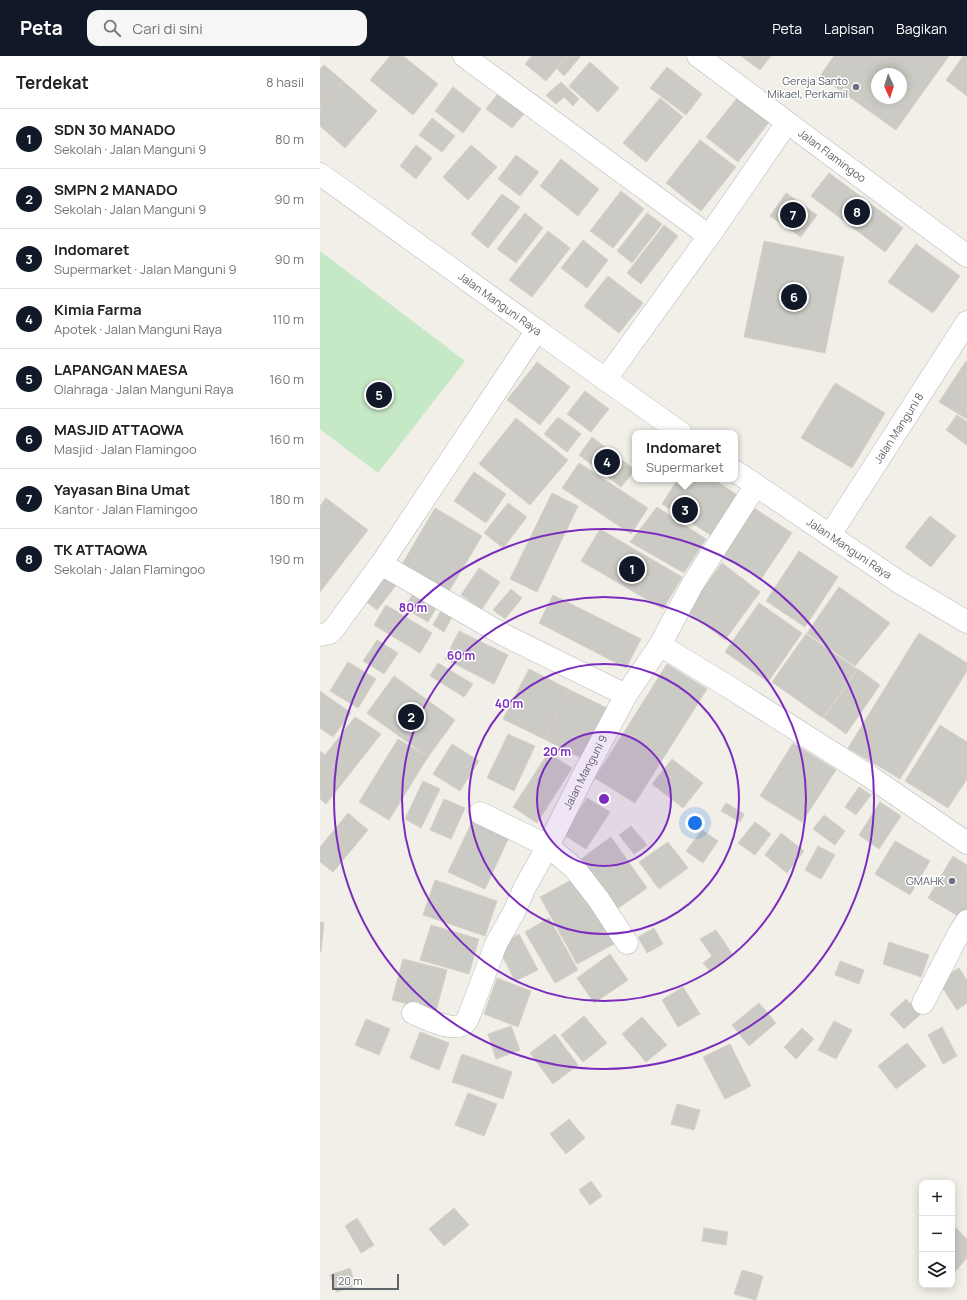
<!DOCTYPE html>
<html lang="id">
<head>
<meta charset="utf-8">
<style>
  body { margin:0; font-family:Manrope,sans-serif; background:#f6f6f6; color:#202124 }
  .controls { position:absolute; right:12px; bottom:12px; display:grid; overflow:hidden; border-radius:8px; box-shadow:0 2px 10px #0003 }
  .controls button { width:36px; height:36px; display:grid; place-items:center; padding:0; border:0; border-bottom:1px solid #e0e0e0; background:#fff; color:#202124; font:20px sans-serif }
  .compass { position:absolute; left:551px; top:12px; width:36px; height:36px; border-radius:50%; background:#fff; box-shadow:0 2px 10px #0003; rotate:176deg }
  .scale { position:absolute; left:12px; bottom:10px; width:67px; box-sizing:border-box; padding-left:4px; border:2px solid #5f6368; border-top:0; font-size:11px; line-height:14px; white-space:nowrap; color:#5f6368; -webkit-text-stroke:3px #fff; paint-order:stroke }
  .you { position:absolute; left:375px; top:767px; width:14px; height:14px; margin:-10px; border:3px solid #fff; border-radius:50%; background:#1a73e8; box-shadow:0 0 0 6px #1a73e833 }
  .badge { display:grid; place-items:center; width:26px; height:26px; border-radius:50%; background:#111827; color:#fff; font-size:13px; font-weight:700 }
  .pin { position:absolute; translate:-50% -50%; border:2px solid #fff; box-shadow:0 1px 4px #0006 }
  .popup { position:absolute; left:312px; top:374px; width:106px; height:52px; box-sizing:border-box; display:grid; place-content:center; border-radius:8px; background:#fff; filter:drop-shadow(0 1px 3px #0005); font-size:13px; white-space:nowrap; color:#757577 }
  .popup b { font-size:15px; color:#202124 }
  .popup::after { content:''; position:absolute; left:50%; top:100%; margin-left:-8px; border:8px solid transparent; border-top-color:#fff }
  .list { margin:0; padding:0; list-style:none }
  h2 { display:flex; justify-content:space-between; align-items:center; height:52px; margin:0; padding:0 16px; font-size:17px }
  h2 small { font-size:13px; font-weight:400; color:#757577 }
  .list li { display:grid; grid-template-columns:26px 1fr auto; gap:12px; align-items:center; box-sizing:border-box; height:60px; padding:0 16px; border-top:1px solid #e0e0e0 }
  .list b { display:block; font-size:15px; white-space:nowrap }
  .list p { margin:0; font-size:13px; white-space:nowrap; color:#757577 }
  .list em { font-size:13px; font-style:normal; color:#757577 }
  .icon { flex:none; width:22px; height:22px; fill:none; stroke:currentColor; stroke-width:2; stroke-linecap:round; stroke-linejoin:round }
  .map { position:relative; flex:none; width:647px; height:1244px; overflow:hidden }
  header { display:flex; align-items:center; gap:24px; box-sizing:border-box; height:56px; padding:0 20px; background:#111827; color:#fff }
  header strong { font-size:19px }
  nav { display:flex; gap:22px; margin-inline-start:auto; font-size:14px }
  .search { width:280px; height:36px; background:#f6f6f6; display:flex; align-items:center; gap:10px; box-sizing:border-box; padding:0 14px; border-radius:12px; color:#757577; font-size:15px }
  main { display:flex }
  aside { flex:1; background:#fff }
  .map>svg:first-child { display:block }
  .green { fill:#c5e8c5 }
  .building { fill:#cccac5; stroke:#d6d1c6; fill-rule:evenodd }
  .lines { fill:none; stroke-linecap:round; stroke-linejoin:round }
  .street-casing { stroke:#b5b8bc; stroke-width:23 }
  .secondary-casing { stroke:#b6babf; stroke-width:23 }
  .street { stroke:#fff; stroke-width:22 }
  .secondary { stroke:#fff; stroke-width:22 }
  .ring { fill:none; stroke:#7b2cbf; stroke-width:2 }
  .worship-dot { fill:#6b7280; stroke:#fff; stroke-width:1.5 }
  .labels { text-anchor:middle; stroke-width:3; stroke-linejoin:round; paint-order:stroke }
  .worship-label { font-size:11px; fill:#5b616d; stroke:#fff; text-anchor:end }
  .street-label { font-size:11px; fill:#5f6368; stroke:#fff }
  .centre { fill:#7b2cbf; stroke:#fff; stroke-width:2 }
  .ring-label { font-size:12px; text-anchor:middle; font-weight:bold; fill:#7b2cbf; stroke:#fff; stroke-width:3; stroke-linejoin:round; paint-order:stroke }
</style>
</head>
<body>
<header>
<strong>Peta</strong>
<div class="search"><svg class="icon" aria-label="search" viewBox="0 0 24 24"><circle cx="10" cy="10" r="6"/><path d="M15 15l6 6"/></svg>Cari di sini</div>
<nav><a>Peta</a><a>Lapisan</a><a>Bagikan</a></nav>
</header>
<main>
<aside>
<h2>Terdekat<small>8 hasil</small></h2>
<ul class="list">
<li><span class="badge">1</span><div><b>SDN 30 MANADO</b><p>Sekolah · Jalan Manguni 9</p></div><em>80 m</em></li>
<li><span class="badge">2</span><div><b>SMPN 2 MANADO</b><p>Sekolah · Jalan Manguni 9</p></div><em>90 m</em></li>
<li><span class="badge">3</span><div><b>Indomaret</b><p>Supermarket · Jalan Manguni 9</p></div><em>90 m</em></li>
<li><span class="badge">4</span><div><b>Kimia Farma</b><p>Apotek · Jalan Manguni Raya</p></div><em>110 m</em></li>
<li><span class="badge">5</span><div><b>LAPANGAN MAESA</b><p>Olahraga · Jalan Manguni Raya</p></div><em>160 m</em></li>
<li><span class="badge">6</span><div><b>MASJID ATTAQWA</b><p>Masjid · Jalan Flamingoo</p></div><em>160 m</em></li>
<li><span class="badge">7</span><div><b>Yayasan Bina Umat</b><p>Kantor · Jalan Flamingoo</p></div><em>180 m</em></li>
<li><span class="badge">8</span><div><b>TK ATTAQWA</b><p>Sekolah · Jalan Flamingoo</p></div><em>190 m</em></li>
</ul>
</aside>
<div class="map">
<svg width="647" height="1244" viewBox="0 0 647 1244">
  <rect width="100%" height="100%" fill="#f1efe8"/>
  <path class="green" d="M0,195L145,305L58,417L0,373Z"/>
  <path class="building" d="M70,0H83L118,28L93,59L50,24Z
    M212,0H244L246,1L226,25L205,8Z
    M247,0H261L244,20L237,13Z
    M421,0H451L440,14Z
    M514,0H629L576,74L500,20ZM557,18H581V42H557Z
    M643,0H647V40L626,24Z
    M270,6L299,32L278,56L249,30Z
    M4,9L23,25L0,51V13Z
    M347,11L382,38L366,59L330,32Z
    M23,25L57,55L25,92L0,70V51Z
    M241,26L259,43L253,50L244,41L236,48L226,39Z
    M133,31L161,53L143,77L115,55Z
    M180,35L206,55L192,72L166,53Z
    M418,41L450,65L418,106L386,81Z
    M340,42L363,61L326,106L303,87Z
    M112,62L135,80L122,96L99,79Z
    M380,84L416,111L381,155L346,127Z
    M96,89L112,102L96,123L80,110Z
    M151,89L177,111L148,144L123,121Z
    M196,99L219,116L200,140L178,123Z
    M241,103L279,133L258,160L220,130Z
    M509,117L583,172L565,196L491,140Z
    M301,135L324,153L293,192L270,175Z
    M466,137L497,159L481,181L450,160Z
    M182,138L200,151L168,192L151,178Z
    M205,157L223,172L196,207L177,193Z
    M327,157L342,168L312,207L297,195Z
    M344,169L358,180L321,228L307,217Z
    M228,175L250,192L212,241L189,224Z
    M263,184L288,204L267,232L241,212Z
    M444,185L524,201L505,297L424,281Z
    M596,188L640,220L613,257L568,226Z
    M288,220L323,247L299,277L264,250Z
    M646,305L647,306V363L619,346Z
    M217,306L250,331L220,369L187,344Z
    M515,327L565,357L532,412L481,382Z
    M265,335L289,353L271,376L247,358Z
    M637,359L647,366V389L626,374Z
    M238,361L261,378L247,396L224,378Z
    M196,362L248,404L210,449L159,408Z
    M272,381L315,414L301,431L259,399Z
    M259,407L328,452L311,478L242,432Z
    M154,416L186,438L166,467L134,445Z
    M358,423H393L419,440L392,480L342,448Z
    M232,437L258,450L217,536L190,523Z
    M6,442L48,474L0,536V450Z
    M188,447L207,461L183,492L164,477Z
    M431,450L472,477L441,523L400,496Z
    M337,451L386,483L364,517L310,486Z
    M115,452L162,480L128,537L81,510Z
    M610,460L636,480L611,511L585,491Z
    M280,473L362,521L343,553L261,505Z
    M479,495L518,521L485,571L446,545Z
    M402,507L440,536L405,584L366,555Z
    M159,512L180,526L162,553L141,539Z
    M64,518L77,528L57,554L44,544Z
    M519,531L570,567L535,610L487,577Z
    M191,533L202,542L185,563L173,554Z
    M95,535L118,549L108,566L84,552Z
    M233,539L321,583L306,612L219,567Z
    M439,547L482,577L448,626L405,596Z
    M66,549L112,577L100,597L54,569Z
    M122,553L133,559L124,576L113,569Z
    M139,575L188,599L174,628L125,603Z
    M599,577L647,607V615L580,723L528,692Z
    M486,578L537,613L503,662L452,626Z
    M57,584L78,597L64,618L43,605Z
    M28,606L56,623L38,652L10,635Z
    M118,607L153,628L144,641L110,620Z
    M347,608L387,633L315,747L275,722Z
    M209,613L250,634L224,683L183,663Z
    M538,613L560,629L526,678L504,662Z
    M74,620L135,664L108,701L47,657Z
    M250,634L289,653L263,703L224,683Z
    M0,635L31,657L13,681L0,672Z
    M35,661L61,678L6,748L0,743V695L5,699Z
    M620,669L647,686V723L628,752L585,725Z
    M188,678L215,690L194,735L167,722Z
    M78,683L108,701L69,764L39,746Z
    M473,687L516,714L482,766L440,740Z
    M132,688L159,705L140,735L113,718Z
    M228,697L252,712L217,767L193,751Z
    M352,703L383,727L363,752L332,728Z
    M103,725L120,733L101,772L85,763Z
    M539,731L551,739L536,759L525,751Z
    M267,742L290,756L266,793L244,779Z
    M124,743L145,752L131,783L110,774Z
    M560,746L581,760L559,793L539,779Z
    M406,747L424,758L420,766L401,755Z
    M28,757L48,774L13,816L0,806V791Z
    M504,759L525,775L515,789L493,773Z
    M153,764L189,781L165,833L128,816Z
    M435,766L451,778L435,799L418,787Z
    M311,770L327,789L314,798L299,779Z
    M382,774L398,785L383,807L366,795Z
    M461,777L484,795L467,817L445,799Z
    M291,781L327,832L297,853L261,803Z
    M575,785L610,805L590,839L555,818Z
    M348,786L368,812L339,833L319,806Z
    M498,790L515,799L501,823L485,814Z
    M633,800L647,809V856L643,863L608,842Z
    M257,821L294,888L257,908L220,841Z
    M115,824L177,845L165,880L103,859Z
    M229,862L258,914L235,927L205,876Z
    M0,866H4L1,896H0Z
    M111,869L159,883L149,918L100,904Z
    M334,872L343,888L327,897L318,881Z
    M396,874L413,899L391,916L383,907L392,900L380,883Z
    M199,878L218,914L195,925L177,889Z
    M569,886L609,899L601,921L563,908Z
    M290,898L308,924L274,947L257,922Z
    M83,903L127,914L116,955L72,944Z
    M520,905L544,914L539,928L515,919Z
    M639,912L647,924V947L637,954L618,925Z
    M177,922L211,935L198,971L164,958Z
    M363,931L380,958L358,971L342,944Z
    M586,943L601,958L584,973L570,958Z
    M439,947L456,967L429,990L412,969Z
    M264,960L287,987L263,1006L241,979Z
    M322,961L347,989L326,1006L302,978Z
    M46,963L70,973L59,999L35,989Z
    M514,965L532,974L516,1003L498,994Z
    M191,970L200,994L176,1003L168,978Z
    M622,971L637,1000L623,1008L608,979Z
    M482,972L494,983L476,1003L464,991Z
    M100,976L129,987L119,1014L90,1002Z
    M235,978L258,1009L233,1028L210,997Z
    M587,987L606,1010L576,1033L558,1010Z
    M410,988L431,1030L405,1043L383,1001Z
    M142,998L192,1016L183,1043L132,1026Z
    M148,1037L177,1048L164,1080L135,1069Z
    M357,1048L380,1054L374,1074L351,1068Z
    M249,1063L265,1082L246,1098L230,1078Z
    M271,1125L282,1140L270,1149L259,1134Z
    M134,1152L149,1169L124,1190L109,1173Z
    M37,1162L54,1189L41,1197L25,1170Z
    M384,1172L408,1176L406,1189L382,1185Z
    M636,1172L647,1183V1202L632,1219V1176Z
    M30,1212L36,1230L16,1236L10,1219Z
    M422,1214L443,1220L436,1244L414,1238Z"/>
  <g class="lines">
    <defs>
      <g id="street">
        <path d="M144,0L389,180"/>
        <path id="s1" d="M378,0L647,200"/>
        <path d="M285,324L389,180L467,67"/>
        <path id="s2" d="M510,479L647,266"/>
        <path d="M61,508L184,579L306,639"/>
        <path d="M0,579L10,577L15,571L61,508L217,274"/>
        <path d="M340,589L409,631L549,720L647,787"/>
        <path d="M160,757L228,790L255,813L279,844L307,887"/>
        <path d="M603,947L639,877L647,865"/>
        <path id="s3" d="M93,957C105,962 135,978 146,966C148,963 149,960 150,957L176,888L194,856L205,831L228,790L265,716L306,639L340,589L372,529L436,429"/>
      </g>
      <g id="secondary">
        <path id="s4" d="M0,118L240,291L361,377"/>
        <path id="s5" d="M415,415L579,526L647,566"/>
      </g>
    </defs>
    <use href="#street" class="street-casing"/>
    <use href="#secondary" class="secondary-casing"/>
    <use href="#street" class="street"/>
    <use href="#secondary" class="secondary"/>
  </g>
  <circle cx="284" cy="743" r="67" fill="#7b2cbf" fill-opacity=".12"/>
  <g class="ring">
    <circle cx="284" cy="743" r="67"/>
    <circle cx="284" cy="743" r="135"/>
    <circle cx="284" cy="743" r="202"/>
    <circle cx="284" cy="743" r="270"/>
  </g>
  <g class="worship-dot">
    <circle cx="536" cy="31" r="4"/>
    <circle cx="632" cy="825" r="4"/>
  </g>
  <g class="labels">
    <g class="worship-label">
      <text x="528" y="29">Gereja Santo<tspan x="528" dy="13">Mikael, Perkamil</tspan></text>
      <text x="624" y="829">GMAHK</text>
    </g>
    <g class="street-label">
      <text dy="4" stroke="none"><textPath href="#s1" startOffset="167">Jalan Flamingoo</textPath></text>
      <text dy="4" stroke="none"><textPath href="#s4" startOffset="222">Jalan Manguni Raya</textPath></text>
      <text dy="4" stroke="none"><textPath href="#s2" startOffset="127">Jalan Manguni 8</textPath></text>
      <text dy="4" stroke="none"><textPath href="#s5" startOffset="138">Jalan Manguni Raya</textPath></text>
      <text dy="4" stroke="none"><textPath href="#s3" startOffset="334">Jalan Manguni 9</textPath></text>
    </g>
  </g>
  <circle cx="284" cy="743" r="6" class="centre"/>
  <g class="ring-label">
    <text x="93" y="556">80 m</text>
    <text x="141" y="604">60 m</text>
    <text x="189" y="652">40 m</text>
    <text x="237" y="700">20 m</text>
  </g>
</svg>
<div class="controls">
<button>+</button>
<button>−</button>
<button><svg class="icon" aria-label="layers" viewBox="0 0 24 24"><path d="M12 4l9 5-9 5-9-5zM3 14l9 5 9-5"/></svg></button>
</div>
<svg class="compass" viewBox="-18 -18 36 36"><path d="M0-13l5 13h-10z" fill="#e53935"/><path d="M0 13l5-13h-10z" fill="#757577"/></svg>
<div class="scale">20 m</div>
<div class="you"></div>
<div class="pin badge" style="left:312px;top:513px">1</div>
<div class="pin badge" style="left:91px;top:661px">2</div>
<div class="pin badge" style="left:365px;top:454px">3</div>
<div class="popup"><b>Indomaret</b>Supermarket</div>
<div class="pin badge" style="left:287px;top:406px">4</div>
<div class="pin badge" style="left:59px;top:339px">5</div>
<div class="pin badge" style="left:474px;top:241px">6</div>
<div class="pin badge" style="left:473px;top:159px">7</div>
<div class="pin badge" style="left:537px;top:156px">8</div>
</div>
</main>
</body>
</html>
